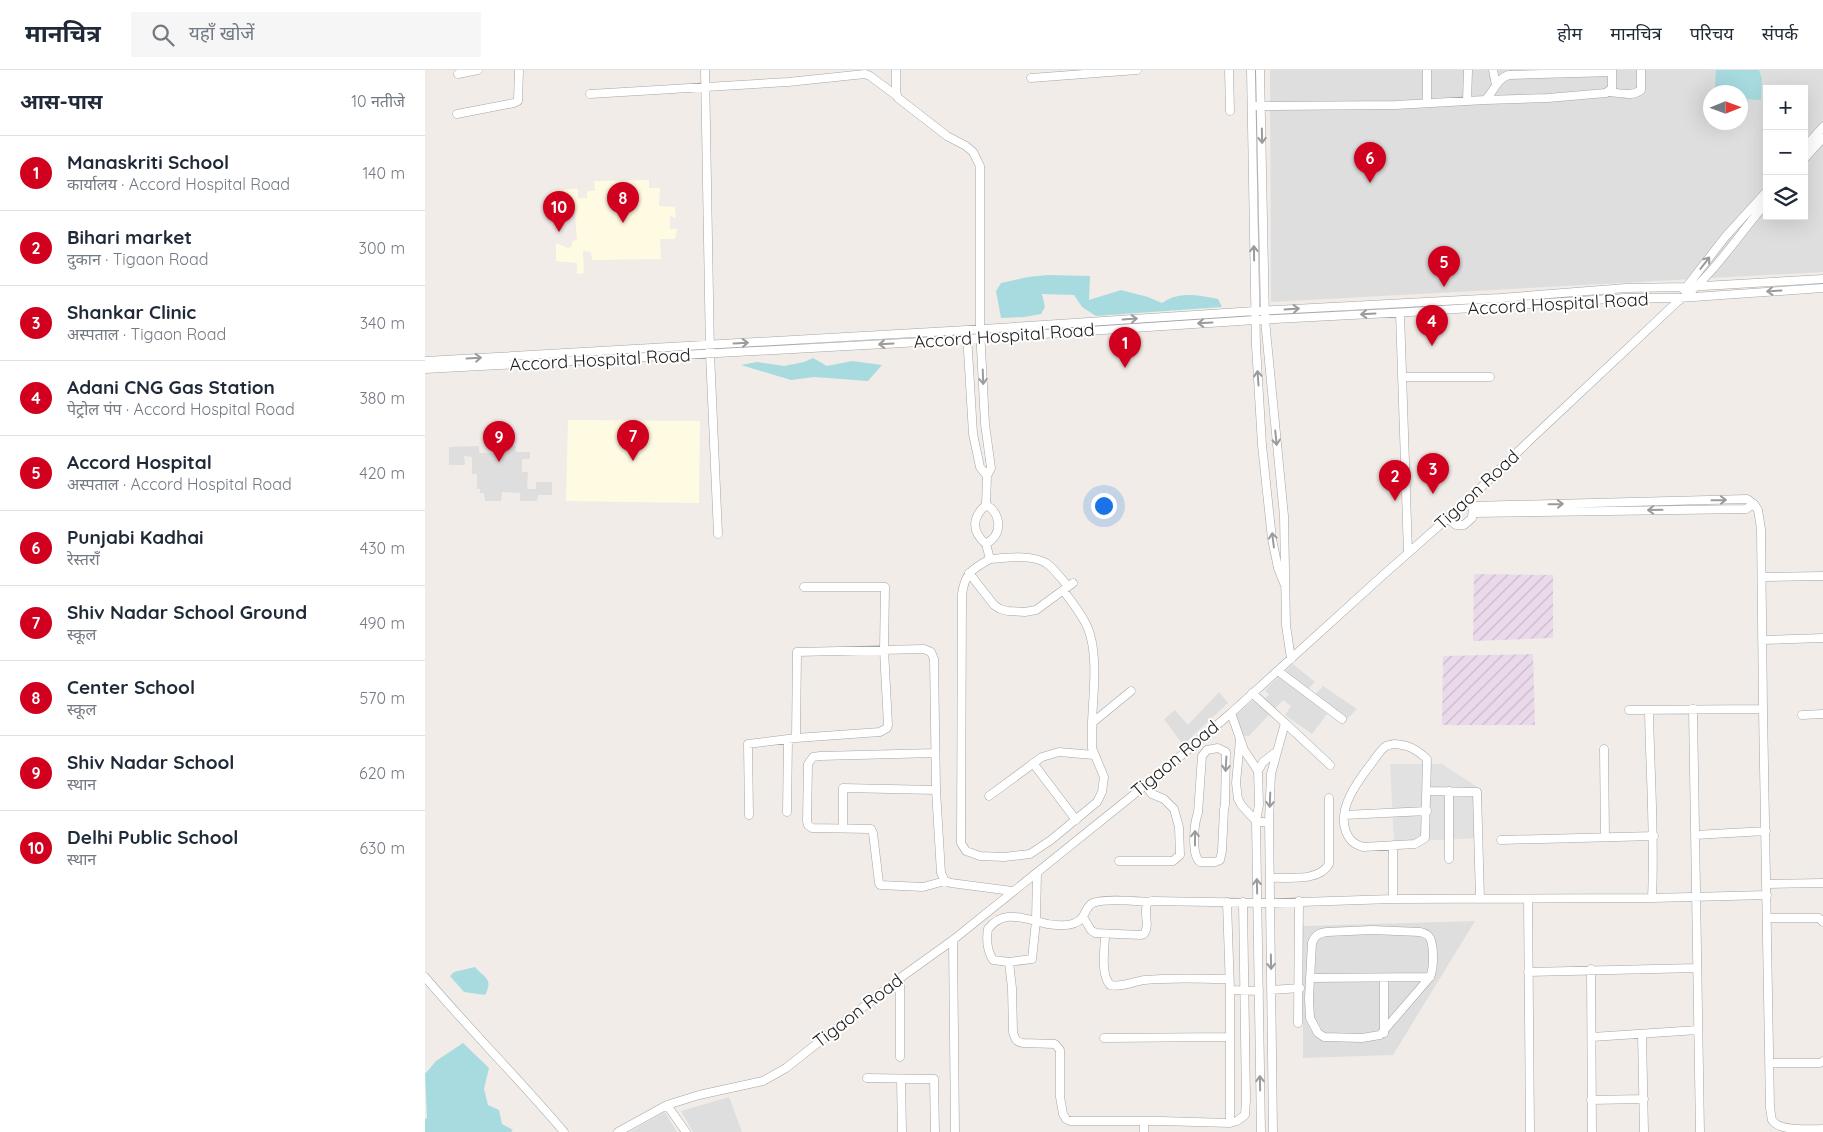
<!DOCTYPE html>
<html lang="hi">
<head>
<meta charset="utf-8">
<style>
  body { margin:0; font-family:Quicksand,"Noto Sans Devanagari",sans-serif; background:#f6f6f7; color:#1f2937 }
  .controls { position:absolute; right:15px; top:15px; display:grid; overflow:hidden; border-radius:0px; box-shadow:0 5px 20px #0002 }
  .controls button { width:45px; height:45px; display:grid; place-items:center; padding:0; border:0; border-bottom:1px solid #e0e1e3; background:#fff; color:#1f2937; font:25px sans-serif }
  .compass { position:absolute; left:1278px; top:15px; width:45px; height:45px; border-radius:50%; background:#fff; box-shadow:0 5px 20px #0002; rotate:89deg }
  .you { position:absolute; left:678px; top:435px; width:18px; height:18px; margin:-12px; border:4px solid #fff; border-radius:50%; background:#1a73e8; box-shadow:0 0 0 8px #1a73e833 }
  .badge { display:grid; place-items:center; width:32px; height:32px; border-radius:50%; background:#d2001f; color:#fff; font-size:16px; font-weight:700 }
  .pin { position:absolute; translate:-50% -41px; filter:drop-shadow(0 1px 2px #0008) }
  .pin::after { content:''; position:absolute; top:26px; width:18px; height:15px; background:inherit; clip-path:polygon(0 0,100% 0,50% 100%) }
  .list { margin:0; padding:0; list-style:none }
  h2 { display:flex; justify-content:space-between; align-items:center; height:65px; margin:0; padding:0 20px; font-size:21px }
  h2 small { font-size:16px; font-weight:400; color:#747a83 }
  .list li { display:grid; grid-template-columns:32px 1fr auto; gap:15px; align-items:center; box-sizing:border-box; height:75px; padding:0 20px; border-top:1px solid #e0e1e3 }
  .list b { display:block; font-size:19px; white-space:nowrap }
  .list p { margin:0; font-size:16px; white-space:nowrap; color:#747a83 }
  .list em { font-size:16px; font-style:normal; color:#747a83 }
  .icon { flex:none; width:28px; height:28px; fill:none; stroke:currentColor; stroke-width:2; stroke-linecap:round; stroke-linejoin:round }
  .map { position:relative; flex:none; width:1398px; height:1062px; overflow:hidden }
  header { display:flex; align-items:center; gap:30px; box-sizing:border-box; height:70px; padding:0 25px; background:#fff; border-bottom:1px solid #e0e1e3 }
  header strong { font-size:24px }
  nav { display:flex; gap:28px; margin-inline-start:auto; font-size:18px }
  .search { width:350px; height:45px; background:#f6f6f7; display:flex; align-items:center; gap:12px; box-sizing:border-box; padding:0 18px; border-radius:0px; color:#747a83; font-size:19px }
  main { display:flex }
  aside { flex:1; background:#fff }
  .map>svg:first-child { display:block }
  .residential { fill:#dfdede; fill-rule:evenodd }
  .industrial { fill:url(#industrial-furrows) }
  .education { fill:#fffbe3 }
  .parking { fill:#e1e1e1 }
  .water { fill:#a7dbdf }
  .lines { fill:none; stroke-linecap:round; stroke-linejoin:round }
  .minor-casing { stroke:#a5a5a5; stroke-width:9 }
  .minor { stroke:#fff; stroke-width:8 }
  .oneway { stroke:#9b9b9b }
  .labels { text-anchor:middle; stroke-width:4; stroke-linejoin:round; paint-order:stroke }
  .street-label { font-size:18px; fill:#212121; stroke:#fff }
</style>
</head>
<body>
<header>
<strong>मानचित्र</strong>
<div class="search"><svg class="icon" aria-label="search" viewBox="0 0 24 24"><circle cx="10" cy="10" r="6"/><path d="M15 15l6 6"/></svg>यहाँ खोजें</div>
<nav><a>होम</a><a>मानचित्र</a><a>परिचय</a><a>संपर्क</a></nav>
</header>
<main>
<aside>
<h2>आस-पास<small>10 नतीजे</small></h2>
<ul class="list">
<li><span class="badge">1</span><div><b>Manaskriti School</b><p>कार्यालय · Accord Hospital Road</p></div><em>140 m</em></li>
<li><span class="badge">2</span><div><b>Bihari market</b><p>दुकान · Tigaon Road</p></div><em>300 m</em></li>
<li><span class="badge">3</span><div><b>Shankar Clinic</b><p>अस्पताल · Tigaon Road</p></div><em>340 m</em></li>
<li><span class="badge">4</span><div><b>Adani CNG Gas Station</b><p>पेट्रोल पंप · Accord Hospital Road</p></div><em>380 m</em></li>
<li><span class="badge">5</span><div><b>Accord Hospital</b><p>अस्पताल · Accord Hospital Road</p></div><em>420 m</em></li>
<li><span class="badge">6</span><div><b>Punjabi Kadhai</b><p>रेस्तराँ</p></div><em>430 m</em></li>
<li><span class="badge">7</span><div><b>Shiv Nadar School Ground</b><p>स्कूल</p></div><em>490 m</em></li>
<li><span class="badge">8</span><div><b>Center School</b><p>स्कूल</p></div><em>570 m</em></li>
<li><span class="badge">9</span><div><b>Shiv Nadar School</b><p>स्थान</p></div><em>620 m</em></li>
<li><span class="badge">10</span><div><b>Delhi Public School</b><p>स्थान</p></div><em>630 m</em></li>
</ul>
</aside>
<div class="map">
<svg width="1398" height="1062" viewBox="0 0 1398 1062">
  <defs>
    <pattern id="industrial-furrows" width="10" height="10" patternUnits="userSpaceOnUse" patternTransform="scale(1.25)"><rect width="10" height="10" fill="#ead9ea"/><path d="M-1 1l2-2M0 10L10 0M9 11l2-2" fill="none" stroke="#c8bac8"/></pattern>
  </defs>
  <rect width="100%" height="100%" fill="#f1ece7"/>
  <path class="residential" d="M845,0H1398V202L846,232ZM1342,19H1379V146H1342ZM1286,22H1316V52H1286Z
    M54,376V383H73V376H91V382H105V389H97V402H103L102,419H111V412H127V425H113L112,431H95V423L77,422L76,431H60L59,423H55V419H52V404H47V387L39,386L40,395H24V377Z
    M868,594L890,612L878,624L902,644L887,664L860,645L866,636L858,630L824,666L812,665L807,648L836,624L840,628L844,625L840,620Z
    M898,616L932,639L919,652L887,628Z
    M794,622L803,633L758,675L739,649L750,640L763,655Z
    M1050,851L968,985L878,988V856Z
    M304,1027L317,1062H268L256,1041Z
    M240,1042L252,1062H204Z"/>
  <path class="industrial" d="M1049,504L1128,505V568L1048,571Z
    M1108,584L1110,655H1017L1018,586Z"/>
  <path class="education" d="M224,110V118H235L234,136L250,137L251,148L245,146V159H252L250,169H235L236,189L167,190L166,182L158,181L159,203L152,204V193L131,191V173L143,178L147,177V171L152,170L150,142L147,131H142L128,136V120L153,119V128H162V121H170L169,111Z
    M143,350L275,351L274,433L141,431Z"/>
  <path class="parking" d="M965,694H1017L1057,720V768L969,772Z"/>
  <path class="water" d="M1291,0H1334L1337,9L1336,30L1316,29V22H1292L1290,17Z
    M623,205L665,206L664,230L696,220L723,227L737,233C754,221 773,225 793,229L797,237L671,246L657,237L649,225L617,224L620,237L616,244L599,247L576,248L571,221L576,213L603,207Z
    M388,288L402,296L427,291L457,295L443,311L389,307L366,310L316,295L332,292L359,296L379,292Z
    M50,897C59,908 69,908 60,925L39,922L25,906L29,902Z
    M38,973L64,998L59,1019L63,1035L74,1040L77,1054L88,1060L86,1062H0V1049L2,1048L0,1004L11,991Z"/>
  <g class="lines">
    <defs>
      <path id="minor" d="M280,0L285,283L293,464
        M471,0V22L473,28L522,66L541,76L548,82L555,96V259L560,354L566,398L562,406L555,397L548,364L542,264
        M804,0L805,41
        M826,0L831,276L837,375L847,469L853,498L859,513
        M835,0L840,250L859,446L861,555L866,589
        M1002,0V33
        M1068,0L1071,15
        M33,4L53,0
        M606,8L712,0
        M1184,22C1195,23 1207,27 1216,20V0
        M165,24L363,12L440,4L445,6L472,26
        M1060,30L1123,28L1181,23L1187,18V0
        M1042,31L1043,0
        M831,36L971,35L1060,30C1069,22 1072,8 1084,5L1187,2
        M32,44L89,33L93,31L94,0
        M1379,78L1398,57
        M1379,89L1398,68
        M1259,220L1301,166L1342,121
        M975,243L983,483
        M0,291L542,260L830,241L1075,228L1201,218L1261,217L1398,209
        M0,299L496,272L830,250L985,242L1200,228H1254L1398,218
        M977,307H1065
        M561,435C572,440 577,455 570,466C568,469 564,472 561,474C547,462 546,448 561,435L562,406
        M1047,436L1322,429L1329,434L1333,440L1336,459L1338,639L1345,1038C1346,1042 1346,1047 1347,1050C1355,1062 1385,1059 1398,1059
        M1049,443L1321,439L1329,434
        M1023,449L1031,455H1039L1047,448L1048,438
        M561,474L565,489C547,499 540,503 537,524L536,773L541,781L555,786L579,787L605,784L626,770L672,732L677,722L679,707L667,678V653L706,621
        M565,489C583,488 605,484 621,493C629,498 636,509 643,516
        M544,503L569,535L575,539L583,541L600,542L611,540L648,513
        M1337,507L1398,506
        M638,520C646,531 656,543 662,556C674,583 668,624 667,653
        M1337,570L1398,568
        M853,601L917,649
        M827,623L860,653L846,704L844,750L848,1062
        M1268,639L1275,1062
        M1204,640L1338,639
        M1224,640C1225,703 1230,765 1227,828
        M806,643L819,680L833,701
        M1377,645L1398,644
        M860,653L905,695
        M371,668L372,582L499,579L506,582L509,589L511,720L516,803L520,811L526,813L587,821
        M815,670L811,713L813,729L817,736L831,751L844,753
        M969,674C984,675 991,679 1002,689L1000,768L990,774L938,777C929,774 925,771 921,762C912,739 932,712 946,694C950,689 955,680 961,676C963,675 966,675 969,674Z
        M1179,679L1180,767
        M510,683L395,686L388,687L383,694L382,751L383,755L387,758L446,759L448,763L454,813L455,815L498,817L520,811
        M608,693L651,750
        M1002,721L1052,722L1055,829
        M1024,721V789
        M564,726L617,687L634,682L669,685
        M799,739L797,781L795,790L790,792H775C766,785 769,753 773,743L777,686L782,680L793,678L801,682L800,735
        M362,742L363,669
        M324,745L323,674L371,668L455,662L462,658L463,655L459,580L460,517H379
        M919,745L1002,741
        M418,758V718L511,720
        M1270,765L1341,761
        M1076,770L1229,766
        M968,775V829
        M694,791H748L755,785L754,757L749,739L739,729L727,724L720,715
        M612,803L611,851C591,846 576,842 563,859C561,870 562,880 568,890L584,892L587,918L588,962C590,969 591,972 598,973L630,974L635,980V1027L638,1044L641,1049L645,1051H736L805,1053L812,1051L820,1045L821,1030L818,832
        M845,808C864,807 894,812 904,794V728
        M1342,814L1398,813
        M1103,829L1105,1062
        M802,832L805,920V1053
        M658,847L666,860L670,863L716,865L719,864C726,854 717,842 723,832L727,831L845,833L968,829L1227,828L1342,825
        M1342,848H1394L1398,852
        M947,860L995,862C999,863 1003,864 1005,868C1009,876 1009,899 1005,907L955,965L937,968L899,967L893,963L885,948L884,928L887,873C890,865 894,863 902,862Z
        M680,864C680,879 675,903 685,915C697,918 709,911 720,910C748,907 777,909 804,909
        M528,870L530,1062
        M584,892L607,889L611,851C623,855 647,859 656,849C661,844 661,836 668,833C681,828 709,831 723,832
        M1166,899L1167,1062
        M1103,902L1272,898
        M0,907C45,960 94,1009 139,1062
        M475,908V987
        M885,908L1005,907
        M959,908V963
        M805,920L834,921
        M846,920L875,918
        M873,953L874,831
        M1217,964L1219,1062
        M1167,967L1273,960
        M679,968L804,967
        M1345,993H1395L1398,991
        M442,1008L509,1009L510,1062
        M476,1009L477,1062
        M1166,1030L1219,1029
        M242,1035L261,1062
        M719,1051V1062
        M193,1062L242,1035L274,1025L338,1011L361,998L475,908L528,870L738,701L806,643L956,507L1042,431L1105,370L1252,232C1282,214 1317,160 1342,132
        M836,1062L831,751L834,735L833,701L838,692L851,682"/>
    </defs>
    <use href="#minor" class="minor-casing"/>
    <use href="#minor" class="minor"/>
  </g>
  <defs><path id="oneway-shaft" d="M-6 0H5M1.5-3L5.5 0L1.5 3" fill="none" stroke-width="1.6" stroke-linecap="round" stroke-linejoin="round" transform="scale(1.25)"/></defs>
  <g class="oneway">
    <use href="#oneway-shaft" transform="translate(837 66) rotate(89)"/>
    <use href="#oneway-shaft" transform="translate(829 183) rotate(-91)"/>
    <use href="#oneway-shaft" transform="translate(1280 193) rotate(-52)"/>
    <use href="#oneway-shaft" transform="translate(1349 221) rotate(176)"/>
    <use href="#oneway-shaft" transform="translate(867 239) rotate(-4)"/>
    <use href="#oneway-shaft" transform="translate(943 244) rotate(177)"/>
    <use href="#oneway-shaft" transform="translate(705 249) rotate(-4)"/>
    <use href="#oneway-shaft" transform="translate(780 253) rotate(177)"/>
    <use href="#oneway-shaft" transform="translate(316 273) rotate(-3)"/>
    <use href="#oneway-shaft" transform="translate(461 274) rotate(177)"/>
    <use href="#oneway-shaft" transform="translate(49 288) rotate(-3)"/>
    <use href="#oneway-shaft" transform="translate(558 307) rotate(88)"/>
    <use href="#oneway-shaft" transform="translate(833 308) rotate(-94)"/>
    <use href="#oneway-shaft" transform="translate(851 368) rotate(84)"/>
    <use href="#oneway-shaft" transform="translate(1294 430) rotate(-1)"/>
    <use href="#oneway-shaft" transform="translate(1131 434) rotate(-1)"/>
    <use href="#oneway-shaft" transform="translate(1230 440) rotate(179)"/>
    <use href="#oneway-shaft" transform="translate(848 470) rotate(-97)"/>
    <use href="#oneway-shaft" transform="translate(801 694) rotate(93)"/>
    <use href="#oneway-shaft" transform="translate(845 730) rotate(92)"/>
    <use href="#oneway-shaft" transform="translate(770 768) rotate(-90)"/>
    <use href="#oneway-shaft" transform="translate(832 816) rotate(-91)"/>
    <use href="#oneway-shaft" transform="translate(846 892) rotate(89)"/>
    <use href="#oneway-shaft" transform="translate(835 1013) rotate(-91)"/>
  </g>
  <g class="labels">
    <g class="street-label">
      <text transform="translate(1133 234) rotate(-3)" y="6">Accord Hospital Road</text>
      <text transform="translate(579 266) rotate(-4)" y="6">Accord Hospital Road</text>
      <text transform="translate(175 290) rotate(-3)" y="6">Accord Hospital Road</text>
      <text transform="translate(1052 420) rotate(-43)" y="6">Tigaon Road</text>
      <text transform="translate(750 689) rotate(-40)" y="6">Tigaon Road</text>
      <text transform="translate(433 941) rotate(-38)" y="6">Tigaon Road</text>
    </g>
  </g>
</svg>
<div class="controls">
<button>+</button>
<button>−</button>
<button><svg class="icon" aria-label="layers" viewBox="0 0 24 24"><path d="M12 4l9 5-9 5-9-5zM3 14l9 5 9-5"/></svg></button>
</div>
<svg class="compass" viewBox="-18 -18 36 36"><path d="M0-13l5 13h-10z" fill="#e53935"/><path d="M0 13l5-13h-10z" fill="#747a83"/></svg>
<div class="you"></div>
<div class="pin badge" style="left:700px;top:298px">1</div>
<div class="pin badge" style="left:970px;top:431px">2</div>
<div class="pin badge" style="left:1008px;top:424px">3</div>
<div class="pin badge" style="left:1007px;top:276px">4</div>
<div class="pin badge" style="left:1019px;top:217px">5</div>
<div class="pin badge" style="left:945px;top:113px">6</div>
<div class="pin badge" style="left:208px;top:391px">7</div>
<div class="pin badge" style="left:198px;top:153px">8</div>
<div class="pin badge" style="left:74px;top:392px">9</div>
<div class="pin badge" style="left:134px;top:162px">10</div>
</div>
</main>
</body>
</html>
